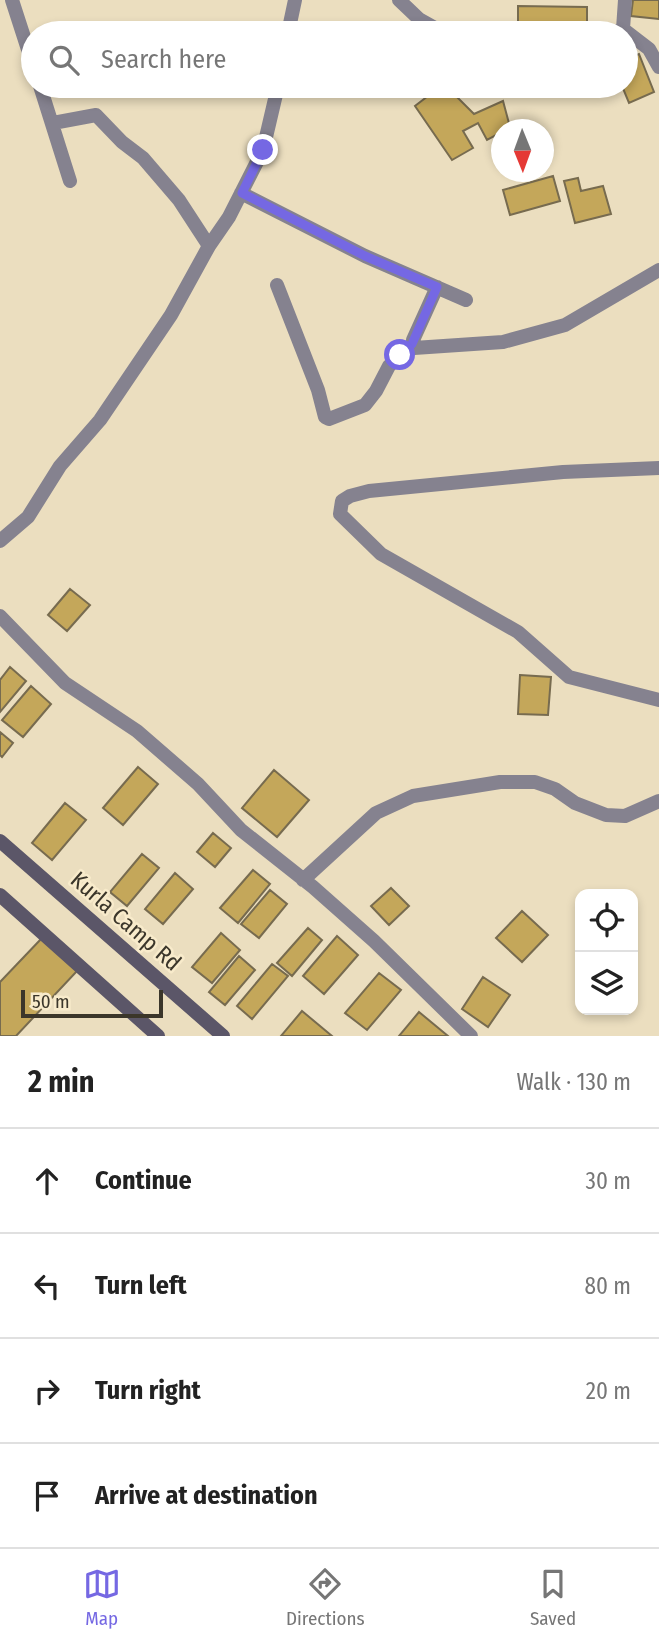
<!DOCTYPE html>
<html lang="en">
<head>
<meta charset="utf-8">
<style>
  body { margin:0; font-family:"Fira Sans Condensed",sans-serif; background:#f6f6f6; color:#222 }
  .controls { position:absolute; right:21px; bottom:21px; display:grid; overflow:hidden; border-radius:14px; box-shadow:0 4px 10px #0003 }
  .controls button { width:63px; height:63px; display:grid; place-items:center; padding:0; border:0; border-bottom:2px solid #e0e0e0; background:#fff; color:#222; font:35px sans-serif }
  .compass { position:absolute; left:491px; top:119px; width:63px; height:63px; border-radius:50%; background:#fff; box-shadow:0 4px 10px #0003; rotate:179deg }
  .scale { position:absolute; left:21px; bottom:18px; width:142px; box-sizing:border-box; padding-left:7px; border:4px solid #3b362a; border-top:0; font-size:19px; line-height:24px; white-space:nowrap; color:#3b362a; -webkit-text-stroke:5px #f8ebcb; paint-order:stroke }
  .stop { position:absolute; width:21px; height:21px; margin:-16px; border:5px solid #7568e3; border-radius:50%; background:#fff }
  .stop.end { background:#7568e3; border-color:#fff; box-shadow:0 2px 7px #0008 }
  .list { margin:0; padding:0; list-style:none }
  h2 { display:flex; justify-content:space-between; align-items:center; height:91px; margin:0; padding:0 28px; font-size:30px }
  h2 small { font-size:23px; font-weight:400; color:#767676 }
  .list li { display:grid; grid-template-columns:46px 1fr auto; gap:21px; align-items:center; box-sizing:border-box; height:105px; padding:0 28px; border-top:2px solid #e0e0e0 }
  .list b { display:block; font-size:26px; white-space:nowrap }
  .list em { font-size:23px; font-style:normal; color:#767676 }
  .icon { flex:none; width:38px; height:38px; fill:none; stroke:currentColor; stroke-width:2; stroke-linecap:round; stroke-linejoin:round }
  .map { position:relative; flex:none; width:659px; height:1036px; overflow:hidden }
  .search { position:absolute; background:#fff; box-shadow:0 4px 10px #0003; left:21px; right:21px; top:21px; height:77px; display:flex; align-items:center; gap:18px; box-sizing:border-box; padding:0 24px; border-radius:38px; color:#767676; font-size:26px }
  .sheet { height:511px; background:#fff }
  nav { display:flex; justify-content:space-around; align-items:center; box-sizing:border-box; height:98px; border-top:2px solid #e0e0e0; background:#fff; font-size:19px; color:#767676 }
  nav a { display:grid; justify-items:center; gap:4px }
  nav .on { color:#7568e3 }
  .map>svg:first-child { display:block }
  .building { fill:#c4a75a; stroke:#776b4f; stroke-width:2 }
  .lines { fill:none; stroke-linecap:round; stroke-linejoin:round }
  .minor { stroke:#85828f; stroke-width:14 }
  .secondary { stroke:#5b5668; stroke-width:14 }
  .route { stroke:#7568e3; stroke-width:9 }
  .labels { text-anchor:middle; stroke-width:5; stroke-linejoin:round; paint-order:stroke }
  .street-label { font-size:23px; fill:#3b362a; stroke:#f8ebcb }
</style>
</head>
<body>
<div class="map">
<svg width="659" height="1036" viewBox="0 0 659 1036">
  <rect width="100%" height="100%" fill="#ebdebf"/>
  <path class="building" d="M633,0H659V19L631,16Z
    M518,6L587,7V33H518Z
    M639,54L654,92L629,103L622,86H626V59Z
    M441,86H446L474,114L503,101L510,127L502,130V132L487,140L478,123L463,131L473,148L452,160L415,106Z
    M553,176L560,201L510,215L503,190Z
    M578,178L581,191L603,186L611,214L575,223L564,181Z
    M70,589L90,605L67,631L48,615Z
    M10,667L26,681L0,712V680Z
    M520,675L551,677L548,715L518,714Z
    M31,686L51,704L23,737L2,720Z
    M0,732L13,743L2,757L0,755Z
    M138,767L158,784L123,825L103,808Z
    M274,770L309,800L277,837L242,808Z
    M65,803L86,820L52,860L32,843Z
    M213,833L231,848L215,867L197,852Z
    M142,854L159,868L127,906L110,892Z
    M253,870L270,884L238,923L220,908Z
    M175,873L193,889L163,924L145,909Z
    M391,888L409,906L389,925L371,906Z
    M270,890L287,904L259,938L241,924Z
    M522,911L548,935L522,962L496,938Z
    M308,928L322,940L292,976L277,963Z
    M221,933L240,950L212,983L192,967Z
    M337,936L358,955L324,994L303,976Z
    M42,938L77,971L16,1036H0V982Z
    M239,956L255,970L225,1005L209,992Z
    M272,964L288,976L252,1019L237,1006Z
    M379,973L401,990L367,1030L345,1013Z
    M483,977L510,995L488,1027L462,1009Z
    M302,1011L332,1036H281Z
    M419,1012L448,1036H399Z"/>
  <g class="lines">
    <path class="minor" d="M12,0L33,65
      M399,0L419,19L444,33
      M623,29L625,0
      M288,33L295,0
      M614,33L623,29L649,49L659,67
      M40,86L70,181
      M53,123L96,115L122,142L143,158L179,200L209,246
      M241,193L365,256L466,300
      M277,285L318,390L325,417L329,419L365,405L376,391L389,366L412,344
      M437,287L413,340L414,348L503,342L565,325L659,270
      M659,468L563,472L369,491L350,496L342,501L340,514L381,554L518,632L569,677L659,700
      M0,541L28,517L60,466L100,420L171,315L209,246L229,217L263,150L278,86
      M0,616L65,683L137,731L198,784L241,830L313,887L374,941L471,1036
      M303,880L376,813L413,796L500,782H535L555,789L575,803L606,815L625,816L659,801"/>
    <path class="secondary" d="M0,841L223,1036
      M0,895L158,1036"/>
  </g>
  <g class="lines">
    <path class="route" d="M263,150L242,193L365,256L437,287L412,344L400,355"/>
  </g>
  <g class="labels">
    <g class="street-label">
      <text transform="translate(126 921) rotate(41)" y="8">Kurla Camp Rd</text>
    </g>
  </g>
</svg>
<div class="controls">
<button><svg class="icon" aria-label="locate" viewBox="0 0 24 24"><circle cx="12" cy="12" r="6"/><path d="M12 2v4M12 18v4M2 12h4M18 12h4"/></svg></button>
<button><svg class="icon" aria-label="layers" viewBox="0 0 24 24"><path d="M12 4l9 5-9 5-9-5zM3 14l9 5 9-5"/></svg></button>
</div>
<svg class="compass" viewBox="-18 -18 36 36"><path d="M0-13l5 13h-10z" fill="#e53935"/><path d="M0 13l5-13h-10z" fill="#767676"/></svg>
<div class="scale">50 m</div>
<div class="stop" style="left:400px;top:355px"></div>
<div class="stop end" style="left:263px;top:150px"></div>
<div class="search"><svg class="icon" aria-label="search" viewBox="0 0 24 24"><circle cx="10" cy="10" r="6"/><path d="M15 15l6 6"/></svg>Search here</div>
</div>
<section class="sheet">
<h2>2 min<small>Walk · 130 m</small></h2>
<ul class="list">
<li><svg class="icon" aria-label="ahead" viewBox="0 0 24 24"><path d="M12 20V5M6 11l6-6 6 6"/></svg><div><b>Continue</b></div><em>30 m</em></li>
<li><svg class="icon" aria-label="left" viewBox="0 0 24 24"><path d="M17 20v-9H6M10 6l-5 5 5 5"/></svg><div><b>Turn left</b></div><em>80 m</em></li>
<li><svg class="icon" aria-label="right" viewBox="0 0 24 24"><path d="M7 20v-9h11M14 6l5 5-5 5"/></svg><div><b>Turn right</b></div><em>20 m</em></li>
<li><svg class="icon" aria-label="arrive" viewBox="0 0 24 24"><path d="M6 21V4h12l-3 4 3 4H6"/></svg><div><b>Arrive at destination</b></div></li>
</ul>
</section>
<nav>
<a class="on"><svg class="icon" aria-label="map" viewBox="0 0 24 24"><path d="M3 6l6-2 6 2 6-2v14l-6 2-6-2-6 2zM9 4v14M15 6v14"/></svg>Map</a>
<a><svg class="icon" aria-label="directions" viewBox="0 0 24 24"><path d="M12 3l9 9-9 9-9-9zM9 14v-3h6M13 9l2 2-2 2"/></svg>Directions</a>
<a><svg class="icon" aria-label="saved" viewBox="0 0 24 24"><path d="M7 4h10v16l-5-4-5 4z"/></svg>Saved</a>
</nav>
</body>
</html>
